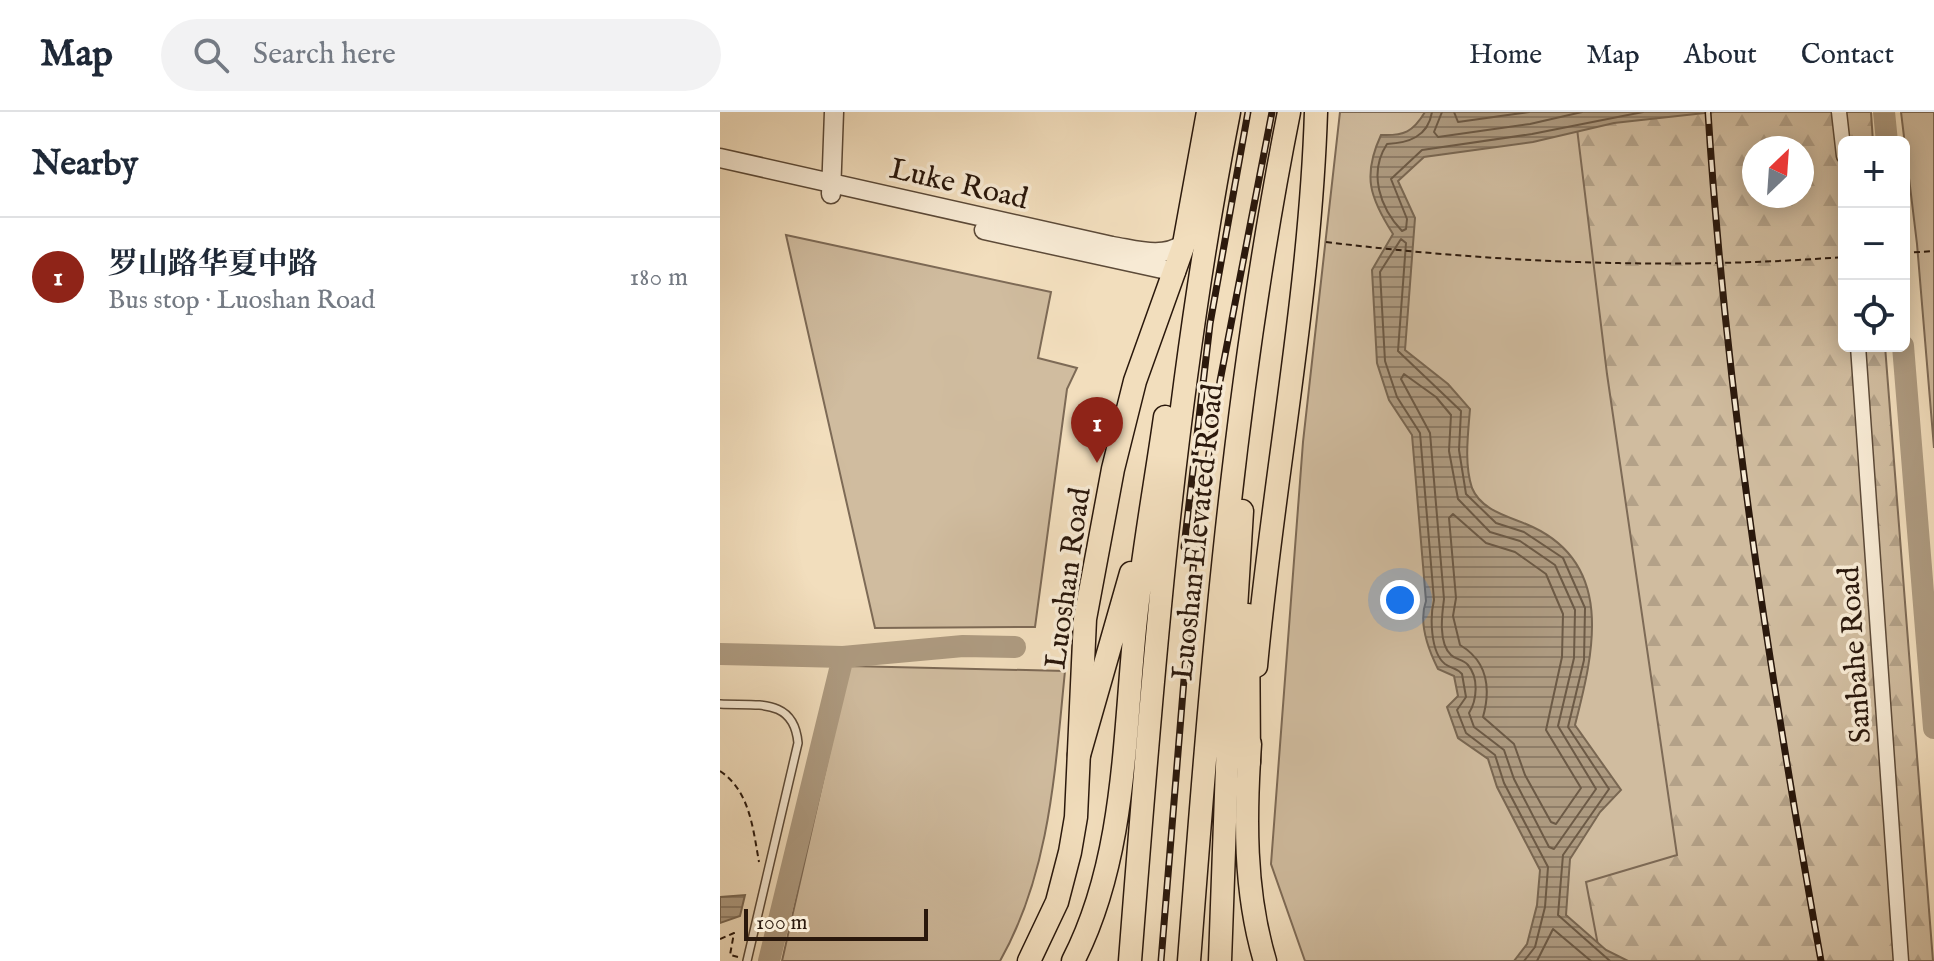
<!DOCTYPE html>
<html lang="en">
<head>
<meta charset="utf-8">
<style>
  body { margin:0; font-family:"IM FELL English","Noto Serif SC",serif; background:#f2f2f3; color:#1f2937 }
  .controls { position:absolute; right:24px; top:24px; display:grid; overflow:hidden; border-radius:12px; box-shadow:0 4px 20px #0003 }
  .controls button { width:72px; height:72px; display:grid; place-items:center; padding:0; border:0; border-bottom:2px solid #e0e1e3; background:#fff; color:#1f2937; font:40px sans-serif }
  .compass { position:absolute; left:1022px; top:24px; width:72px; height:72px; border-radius:50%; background:#fff; box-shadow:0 4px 20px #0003; rotate:25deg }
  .scale { position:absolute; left:24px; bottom:20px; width:184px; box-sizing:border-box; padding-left:8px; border:4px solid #2a180c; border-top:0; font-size:22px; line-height:28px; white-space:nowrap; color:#2a180c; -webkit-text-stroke:6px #f7ead4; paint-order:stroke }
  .you { position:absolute; left:680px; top:488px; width:28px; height:28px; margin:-20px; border:6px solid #fff; border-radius:50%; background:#1a73e8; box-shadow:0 0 0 12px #1a73e833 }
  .badge { display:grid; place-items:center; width:52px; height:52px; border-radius:50%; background:#8f2418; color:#fff; font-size:26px; font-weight:700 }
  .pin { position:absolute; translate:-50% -66px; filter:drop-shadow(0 2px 4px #0008) }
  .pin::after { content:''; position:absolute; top:42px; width:28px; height:24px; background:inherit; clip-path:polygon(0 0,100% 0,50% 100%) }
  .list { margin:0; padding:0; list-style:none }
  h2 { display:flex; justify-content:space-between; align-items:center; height:104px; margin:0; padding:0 32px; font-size:34px }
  h2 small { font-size:26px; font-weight:400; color:#747a83 }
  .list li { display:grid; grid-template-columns:52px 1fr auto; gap:24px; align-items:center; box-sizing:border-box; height:120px; padding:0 32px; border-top:2px solid #e0e1e3 }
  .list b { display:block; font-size:30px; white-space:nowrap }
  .list p { margin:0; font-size:26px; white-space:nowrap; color:#747a83 }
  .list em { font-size:26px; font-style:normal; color:#747a83 }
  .icon { flex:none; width:44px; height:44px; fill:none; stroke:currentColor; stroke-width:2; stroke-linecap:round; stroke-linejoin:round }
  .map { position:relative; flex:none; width:1214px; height:849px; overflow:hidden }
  header { display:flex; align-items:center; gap:48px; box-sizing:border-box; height:112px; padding:0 40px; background:#fff; border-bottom:2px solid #e0e1e3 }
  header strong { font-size:38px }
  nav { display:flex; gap:44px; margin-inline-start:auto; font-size:28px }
  .search { width:560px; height:72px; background:#f2f2f3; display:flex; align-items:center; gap:20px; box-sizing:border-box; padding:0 28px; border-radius:44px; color:#747a83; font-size:30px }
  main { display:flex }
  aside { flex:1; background:#fff }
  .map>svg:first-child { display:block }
  .green { fill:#d0bc9f; stroke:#7d6a56; stroke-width:2 }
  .forest { fill:url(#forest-firs); stroke:#7d6a56; stroke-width:2; fill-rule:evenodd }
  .water { fill:url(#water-rules); stroke:#796752; stroke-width:2 }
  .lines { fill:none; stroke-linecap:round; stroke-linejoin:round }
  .shore { stroke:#6c5a46; stroke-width:2 }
  .river { stroke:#ae9b81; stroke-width:22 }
  .service-casing { stroke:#5c4a38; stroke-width:10 }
  .minor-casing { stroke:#5c4a38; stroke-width:17 }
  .tertiary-casing { stroke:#5c4a38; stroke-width:21 }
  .primary-casing { stroke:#2a180c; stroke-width:25 }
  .trunk-casing { stroke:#2a180c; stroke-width:25 }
  .path { stroke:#2a180c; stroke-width:2; stroke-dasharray:6 4; stroke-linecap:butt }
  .service { stroke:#f7ead4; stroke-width:7 }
  .minor { stroke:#f7ead4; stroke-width:14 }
  .tertiary { stroke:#f7ead4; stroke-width:18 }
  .primary { stroke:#f2debd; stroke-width:22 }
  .trunk { stroke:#f2debd; stroke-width:22 }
  .rail-casing { stroke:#2a180c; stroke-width:7 }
  .rail { stroke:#f7ead4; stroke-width:4; stroke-dasharray:12; stroke-linecap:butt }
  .labels { text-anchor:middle; stroke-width:7; stroke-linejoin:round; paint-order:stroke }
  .street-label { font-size:30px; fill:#2a180c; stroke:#f7ead4 }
</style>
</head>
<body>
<header>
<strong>Map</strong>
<div class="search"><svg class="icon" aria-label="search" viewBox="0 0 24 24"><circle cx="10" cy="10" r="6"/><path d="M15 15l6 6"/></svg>Search here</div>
<nav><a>Home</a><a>Map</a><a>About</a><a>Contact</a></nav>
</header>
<main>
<aside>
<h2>Nearby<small></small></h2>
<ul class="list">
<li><span class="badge">1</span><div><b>罗山路华夏中路</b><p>Bus stop · Luoshan Road</p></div><em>180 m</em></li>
</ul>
</aside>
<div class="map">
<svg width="1214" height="849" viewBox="0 0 1214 849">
  <defs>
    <pattern id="forest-firs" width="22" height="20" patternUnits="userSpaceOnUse" patternTransform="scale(2)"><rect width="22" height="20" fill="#d0bc9f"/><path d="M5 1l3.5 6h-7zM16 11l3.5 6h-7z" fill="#b3a188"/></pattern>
    <pattern id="water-rules" width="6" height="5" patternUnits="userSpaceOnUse" patternTransform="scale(2)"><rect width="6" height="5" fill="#ae9b81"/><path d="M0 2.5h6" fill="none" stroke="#8e7d68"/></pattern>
  </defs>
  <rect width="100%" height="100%" fill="#f2debd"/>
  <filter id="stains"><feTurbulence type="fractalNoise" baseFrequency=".0025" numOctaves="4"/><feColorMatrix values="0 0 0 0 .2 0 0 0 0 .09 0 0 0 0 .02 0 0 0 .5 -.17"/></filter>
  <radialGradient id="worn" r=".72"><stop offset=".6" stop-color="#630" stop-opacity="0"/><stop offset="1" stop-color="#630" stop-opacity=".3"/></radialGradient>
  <path class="green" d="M620,0H926L1044,849H585L551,752L583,330Z
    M1181,0H1214V336L1197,132Z
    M66,123L331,180L318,246L357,256L347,277L315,515L155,516Z
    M129,554L345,559C335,658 330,761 280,849H62Z"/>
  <path class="forest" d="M855,0H1151L1153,30H1124V234H1165L1213,849H881L866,770L957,743L887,262ZM1034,36H1082V84H1034Z"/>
  <path class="water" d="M705,0H994L894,11L813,30L704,45L678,69L695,106L685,238L728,272L750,297C748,322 744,352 752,376C761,398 787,404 806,412C896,449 874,539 855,613L901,678L880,700L850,747L846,803L886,838L908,849H794L807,832L817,793L820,758L777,675L768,647L738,626L727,595L738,584L734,564L718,557C708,537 698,511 706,489L692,323L669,288L657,251L652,158L673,122C650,86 642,64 661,23C684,24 693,20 705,0Z
    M25,783L20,804L0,811V785Z"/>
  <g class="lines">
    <path class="shore" d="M712,0C708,25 688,31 667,32C648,61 660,96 682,119L686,117L687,107L671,67L702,38L812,22L923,0
      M722,0L714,20L718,25L810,12L862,0
      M734,0L738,10L809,0
      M684,262L716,285L731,303L729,339L738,387L770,420L800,429L835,453L855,498L854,546L838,614L876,677L834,737L829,735L794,667L784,638L754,615L749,601C757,588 759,566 748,553C743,547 736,548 731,543C718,531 722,502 724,487L710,321L681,267Z
      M733,402L766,431L795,440L826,462L843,502L842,545L826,618L861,676L836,712L831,710L805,663L794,632L763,605C771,576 767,549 740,533L733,504L736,486L729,406Z
      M804,849L815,835L825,795L828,755L784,671L775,643L746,621L737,598L746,585L742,562C737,556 732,557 725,552C710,540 710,504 714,488L700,321L677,285L665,249L660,160L681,127L686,131L678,239L741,299L739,338L746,382L776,411L804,420L843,446L865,496L864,548L848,615L889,677L843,743L838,803L890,849
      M817,849L833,817L871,849"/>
    <path class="river" d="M1164,0L1167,30
      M1183,234L1214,616
      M0,542L123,545L243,534L295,535
      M49,849L123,545"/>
    <defs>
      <path id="service" d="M0,592C36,594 74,585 78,631L27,849"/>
      <path id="minor" d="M1119,0L1124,44
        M1138,234L1181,849"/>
      <path id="tertiary" d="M0,46L392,134C417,138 442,147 464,132
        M111,82L114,0
        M264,118L456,160"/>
      <path id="primary" d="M536,554C553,369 590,186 596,0
        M530,632C525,704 524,779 545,849
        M309,849L337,790L350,740L356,705L365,507L393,357L415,269L464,132L488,0"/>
      <path id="trunk" d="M528,503L529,650
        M359,643L411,461
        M353,849C405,748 404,627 415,516C422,445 435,375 445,305
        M410,849C432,565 454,280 509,0
        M469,849C491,565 513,280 569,0
        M500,849L508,627L522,399"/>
    </defs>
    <use href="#service" class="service-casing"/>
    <use href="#minor" class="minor-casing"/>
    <use href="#tertiary" class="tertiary-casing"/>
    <use href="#primary" class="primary-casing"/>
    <use href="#trunk" class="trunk-casing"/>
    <path class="path" d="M606,130C777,151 952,158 1124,145
      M1184,141L1214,139
      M0,659C30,679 33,717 39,750
      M0,827L14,821L10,843L18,845"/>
    <use href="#service" class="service"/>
    <use href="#minor" class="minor"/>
    <use href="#tertiary" class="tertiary"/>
    <use href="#primary" class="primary"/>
    <use href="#trunk" class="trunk"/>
    <defs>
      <path id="rail" d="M988,0C1006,285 1051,569 1101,849
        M464,435L490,212L528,0
        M441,849L475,433L500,269L552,0"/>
    </defs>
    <use href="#rail" class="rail-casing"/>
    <use href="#rail" class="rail"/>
  </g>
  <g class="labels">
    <g class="street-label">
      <text transform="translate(239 71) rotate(13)" y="10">Luke Road</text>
      <text transform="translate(477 420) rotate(-84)" y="10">Luoshan Elevated Road</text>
      <text transform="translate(347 466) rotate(-82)" y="10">Luoshan Road</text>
      <text transform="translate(1134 543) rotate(-94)" y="10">Sanbahe Road</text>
    </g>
  </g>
  <rect width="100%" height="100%" filter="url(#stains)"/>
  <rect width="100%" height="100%" fill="url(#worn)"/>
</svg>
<div class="controls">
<button>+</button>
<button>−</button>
<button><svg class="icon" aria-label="locate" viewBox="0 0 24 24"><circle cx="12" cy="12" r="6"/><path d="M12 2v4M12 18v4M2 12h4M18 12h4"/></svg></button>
</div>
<svg class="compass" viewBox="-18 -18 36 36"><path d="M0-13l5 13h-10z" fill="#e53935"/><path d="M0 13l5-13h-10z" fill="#747a83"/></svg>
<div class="scale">100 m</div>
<div class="you"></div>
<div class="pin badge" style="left:377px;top:351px">1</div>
</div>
</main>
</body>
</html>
